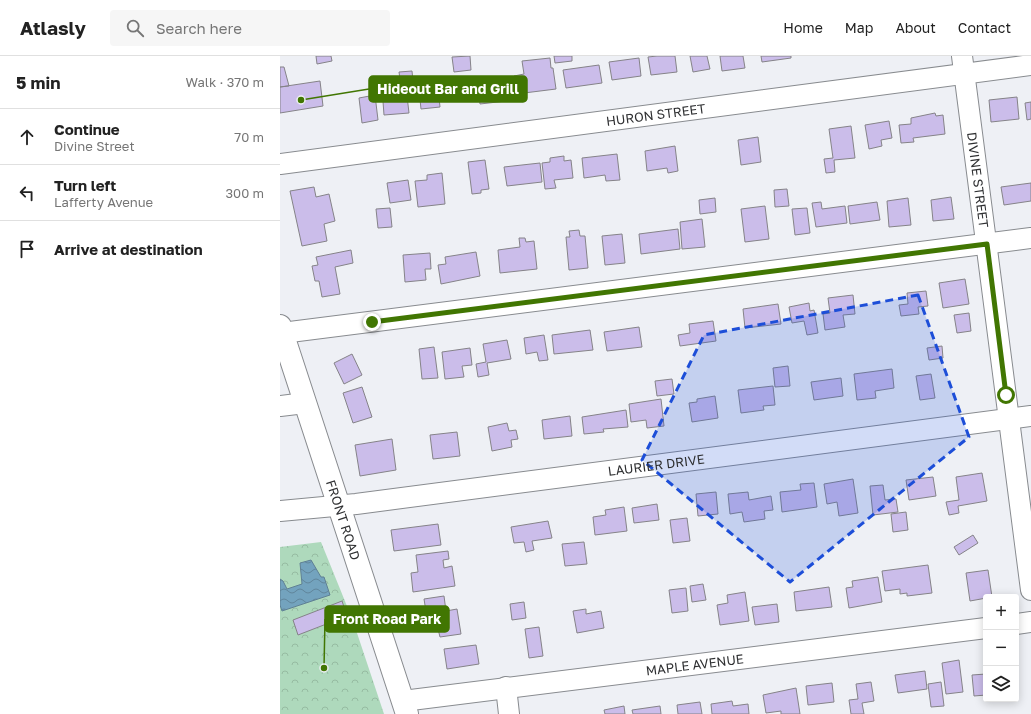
<!DOCTYPE html>
<html lang="en">
<head>
<meta charset="utf-8">
<style>
  body { margin:0; font-family:"Golos Text",sans-serif; background:#f6f6f6; color:#222 }
  .controls { position:absolute; right:12px; bottom:12px; display:grid; overflow:hidden; border-radius:4px; box-shadow:0 2px 10px #0003 }
  .controls button { width:36px; height:36px; display:grid; place-items:center; padding:0; border:0; border-bottom:1px solid #e0e0e0; background:#fff; color:#222; font:20px sans-serif }
  .stop { position:absolute; width:12px; height:12px; margin:-9px; border:3px solid #417602; border-radius:50%; background:#fff }
  .stop.end { background:#417602; border-color:#fff; box-shadow:0 1px 4px #0008 }
  .list { margin:0; padding:0; list-style:none }
  h2 { display:flex; justify-content:space-between; align-items:center; height:52px; margin:0; padding:0 16px; font-size:17px }
  h2 small { font-size:13px; font-weight:400; color:#767676 }
  .list li { display:grid; grid-template-columns:26px 1fr auto; gap:12px; align-items:center; box-sizing:border-box; height:56px; padding:0 16px; border-top:1px solid #e0e0e0 }
  .list b { display:block; font-size:15px; white-space:nowrap }
  .list p { margin:0; font-size:13px; white-space:nowrap; color:#767676 }
  .list em { font-size:13px; font-style:normal; color:#767676 }
  .icon { flex:none; width:22px; height:22px; fill:none; stroke:currentColor; stroke-width:2; stroke-linecap:round; stroke-linejoin:round }
  .map { position:relative; flex:none; width:751px; height:658px; overflow:hidden }
  header { display:flex; align-items:center; gap:24px; box-sizing:border-box; height:56px; padding:0 20px; background:#fff; border-bottom:1px solid #e0e0e0 }
  header strong { font-size:19px }
  nav { display:flex; gap:22px; margin-inline-start:auto; font-size:14px }
  .search { width:280px; height:36px; background:#f6f6f6; display:flex; align-items:center; gap:10px; box-sizing:border-box; padding:0 14px; border-radius:4px; color:#767676; font-size:15px }
  main { display:flex }
  aside { flex:1; background:#fff }
  .map>svg:first-child { display:block }
  .park { fill:url(#park-crowns) }
  .water { fill:url(#water-waves); stroke:#5f8094 }
  .building { fill:#cbbdea; stroke:#858388 }
  .lines { fill:none; stroke-linecap:round; stroke-linejoin:round }
  .minor-casing { stroke:#888b8f; stroke-width:22 }
  .major-casing { stroke:#888b8f; stroke-width:24 }
  .minor { stroke:#fff; stroke-width:20 }
  .major { stroke:#fff; stroke-width:22 }
  .route { stroke:#417602; stroke-width:5 }
  .marked { fill:#1d4ed8; fill-opacity:0.2; stroke:#1d4ed8; stroke-width:3; stroke-dasharray:8 5; stroke-linejoin:round }
  .labels { text-anchor:middle; stroke-width:3; stroke-linejoin:round; paint-order:stroke }
  .street-label { font-size:13px; fill:#2f3032; stroke:#eef0f5 }
  .leader { fill:none; stroke:#417602; stroke-width:1.5 }
  .callout-dot { fill:#417602; stroke:#eef0f5; stroke-width:1.5 }
  .callout { fill:#417602; stroke:#417602; stroke-width:1.5 }
  .callout-label { font-size:14px; text-anchor:middle; font-weight:bold; fill:#fff }
</style>
</head>
<body>
<header>
<strong>Atlasly</strong>
<div class="search"><svg class="icon" aria-label="search" viewBox="0 0 24 24"><circle cx="10" cy="10" r="6"/><path d="M15 15l6 6"/></svg>Search here</div>
<nav><a>Home</a><a>Map</a><a>About</a><a>Contact</a></nav>
</header>
<main>
<aside>
<h2>5 min<small>Walk · 370 m</small></h2>
<ul class="list">
<li><svg class="icon" aria-label="ahead" viewBox="0 0 24 24"><path d="M12 20V5M6 11l6-6 6 6"/></svg><div><b>Continue</b><p>Divine Street</p></div><em>70 m</em></li>
<li><svg class="icon" aria-label="left" viewBox="0 0 24 24"><path d="M17 20v-9H6M10 6l-5 5 5 5"/></svg><div><b>Turn left</b><p>Lafferty Avenue</p></div><em>300 m</em></li>
<li><svg class="icon" aria-label="arrive" viewBox="0 0 24 24"><path d="M6 21V4h12l-3 4 3 4H6"/></svg><div><b>Arrive at destination</b></div></li>
</ul>
</aside>
<div class="map">
<svg width="751" height="658" viewBox="0 0 751 658">
  <defs>
    <pattern id="park-crowns" width="20" height="18" patternUnits="userSpaceOnUse"><rect width="20" height="18" fill="#aed9bc"/><path d="M2 6a3 3 0 1 1 6 0M12 15a3 3 0 1 1 6 0" fill="none" stroke="#96bba2"/></pattern>
    <pattern id="water-waves" width="16" height="10" patternUnits="userSpaceOnUse"><rect width="16" height="10" fill="#73a3be"/><path d="M0 5q4-4 8 0t8 0" fill="none" stroke="#5f859b"/></pattern>
  </defs>
  <rect width="100%" height="100%" fill="#eef0f5"/>
  <path class="park" d="M41,486L73,565L104,658H0V491Z"/>
  <path class="water" d="M31,504L41,521H44L50,539L2,555L0,549V523L3,525L7,533L22,528L20,507Z"/>
  <path class="building" d="M36,0H51L52,5L37,8Z
    M190,0L191,14L174,16L172,1Z
    M274,0H292V5L275,7Z
    M377,0H395L397,16L371,19L368,1Z
    M410,0H427L430,13L413,16Z
    M440,0H463L465,12L442,15Z
    M481,0H511V2L482,6Z
    M270,2L271,12H273L276,33L236,38L234,20L244,18L242,5Z
    M359,2L361,20L332,24L329,6Z
    M319,9L322,27L286,32L283,14Z
    M0,11H4L9,30L0,31Z
    M132,15L134,35L122,37L119,16Z
    M224,24L226,45L200,48L197,27Z
    M40,25L43,50L0,57V31Z
    M118,30L119,40H127L129,57L104,59L102,32Z
    M158,32L160,51L141,53L139,34Z
    M95,39L98,64L82,67L79,42Z
    M737,41L739,63L711,66L709,44Z
    M751,46V63L747,64L745,47Z
    M655,57L656,60L663,59L665,78L633,82L634,86L621,87L619,69L631,68V62Z
    M609,65L612,82L601,84L602,90L589,93L585,69Z
    M571,70L575,102L554,104L555,116L546,117L544,103L553,102L549,73Z
    M478,81L481,106L461,109L458,84Z
    M395,90L398,115L388,117L387,112L367,115L365,95Z
    M337,98L340,124L326,125L325,119L304,122L302,102Z
    M284,100V105L291,104L293,122L274,124L276,132L265,133L262,107L270,106V102Z
    M205,104L209,133L201,134V137L192,138L188,106Z
    M260,107L262,126L227,130L224,111Z
    M162,117L165,148L138,151L135,125L147,124V119Z
    M128,124L131,144L110,147L107,127Z
    M751,127V145L724,149L721,131Z
    M34,131L36,141L49,138L55,165L44,168L47,185L22,190L10,135Z
    M507,133L509,150L495,151L494,134Z
    M671,141L674,163L653,165L651,144Z
    M435,142L436,156L420,158L419,144Z
    M628,142L631,169L609,171L607,145Z
    M541,146L542,153L565,150L567,167L536,171L532,147Z
    M597,146L600,164L570,168L568,150Z
    M485,150L489,183L465,186L461,153Z
    M110,152L112,171L98,172L96,153Z
    M527,152L530,177L515,179L512,153Z
    M422,163L425,191L402,193L400,166Z
    M398,173L400,193L361,198L359,178Z
    M299,174L300,180H305L308,212L289,214L286,181H290L289,175Z
    M342,178L345,207L325,209L322,180Z
    M239,182H245L246,186L254,185L257,213L220,217L218,194L240,191Z
    M71,194L73,207L55,211L60,238L42,241L39,225H35L32,210L38,209L36,201Z
    M196,196L200,220L161,228L158,209L166,208L165,201Z
    M150,197L151,213H145L146,224L125,226L123,199Z
    M685,223L689,248L663,252L659,227Z
    M646,235L648,250L638,251L639,258L621,260L619,249L628,248L627,237Z
    M573,239L575,258L563,259L565,271L545,274L543,258L550,257L548,242Z
    M529,247L530,255L534,254L538,277L527,279L524,265L512,267L509,251Z
    M498,248L501,268L465,272L463,253Z
    M689,257L691,275L677,277L674,259Z
    M433,265L436,285L400,290L398,279L410,277L409,268Z
    M359,271L362,291L327,295L324,276Z
    M310,274L313,294L274,298L272,279Z
    M264,279L268,304L259,305L257,296L246,298L244,282Z
    M227,284L231,303L207,307L209,319L198,321L196,308L206,306L203,288Z
    M662,290L663,302L649,304L647,292Z
    M154,291L158,322L142,323L139,293Z
    M190,292L192,309L182,310L184,321L165,323L162,296Z
    M72,298L82,319L64,328L54,307Z
    M508,310L510,330L495,331L493,312Z
    M612,313L614,332L595,335L596,342L577,344L574,318Z
    M651,318L655,342L640,344L636,320Z
    M561,322L563,340L534,344L531,326Z
    M392,323L394,338L377,340L375,325Z
    M493,330L495,349L483,350L484,354L461,357L458,334Z
    M82,331L92,361L73,367L63,337Z
    M435,340L438,362L412,366L409,347L417,346V343Z
    M381,343L384,370L367,372L366,364L351,366L349,348Z
    M346,354L348,371L323,373L324,376L304,378L302,361Z
    M290,360L292,380L264,383L262,364Z
    M227,367L229,375L236,374L238,383L231,384L232,391L212,395L208,371Z
    M177,376L180,400L153,403L150,379Z
    M112,383L116,414L80,420L75,389Z
    M702,417L707,445L678,450L679,457L669,459L666,446L679,444L676,421Z
    M653,421L656,440L629,444L626,424Z
    M573,423L578,457L559,460L557,446L547,448L544,428Z
    M534,427L537,451L502,456L500,436L521,434L520,428Z
    M603,429L605,444L616,443L618,456L593,459L590,430Z
    M436,436L438,458L418,460L416,438Z
    M468,436L469,444L491,440L493,454L484,455L485,463L464,466L462,456L450,458L448,438Z
    M377,448L379,464L354,467L352,452Z
    M344,451L347,475L315,479L313,461L326,459L325,454Z
    M626,456L628,474L613,476L611,458Z
    M407,462L410,485L393,487L390,464Z
    M268,465L272,482L252,485L254,494L246,496L244,486L234,487L231,471Z
    M158,468L161,489L114,495L111,474Z
    M693,479L698,487L679,499L674,491Z
    M304,486L307,508L285,510L282,488Z
    M168,495L169,503L163,504L164,512L172,510L175,530L133,536L131,517L138,516L136,499Z
    M648,509L652,537L627,540V537L620,538V533L605,535L602,515Z
    M708,514L712,541L690,545L686,517Z
    M598,521L602,546L569,552L566,532L573,531L572,525Z
    M423,528L426,544L412,546L410,530Z
    M549,531L552,551L516,555L514,536Z
    M406,532L408,555L392,557L389,534Z
    M465,536L469,565L440,569L437,549L448,547L447,539Z
    M164,540L166,555L177,553L181,578L160,581L158,573L149,574L144,543Z
    M62,545L67,560L18,579L13,564Z
    M244,546L246,562L232,564L230,548Z
    M497,548L499,566L475,569L472,551Z
    M306,553V558L321,555L324,572L297,577L293,555Z
    M259,571L263,600L249,602L245,573Z
    M196,589L199,608L167,613L164,593Z
    M679,604L683,636L666,638L662,607Z
    M645,615L647,633L618,637L615,619Z
    M706,618V639L694,640L692,619Z
    M591,626L594,645L582,647L584,658H571L569,644L578,643L576,628Z
    M661,626L664,650L651,651L648,628Z
    M552,627L554,646L528,649L526,630Z
    M516,632L520,658H501V655L486,657L483,639Z
    M452,645L453,650L468,648L469,658H432L431,648Z
    M420,646L422,658H398L397,649Z
    M344,650L345,658H325L324,654Z
    M380,650L381,658H353L352,654Z"/>
  <g class="lines">
    <defs>
      <g id="minor">
        <path id="s1" d="M682,0L751,534"/>
        <path id="s2" d="M0,108L751,9"/>
        <path d="M2,277L751,182"/>
        <path d="M0,350L25,347"/>
        <path id="s3" d="M0,455L76,448L751,360"/>
        <path d="M736,568L751,566"/>
        <path d="M226,631L229,658"/>
        <path id="s4" d="M123,645L706,572"/>
      </g>
      <g id="major">
        <path id="s5" d="M0,270L127,658"/>
      </g>
    </defs>
    <use href="#minor" class="minor-casing"/>
    <use href="#major" class="major-casing"/>
    <use href="#minor" class="minor"/>
    <use href="#major" class="major"/>
  </g>
  <g class="lines">
    <path class="route" d="M92,266L707,188L726,339"/>
  </g>
  <path class="marked" d="M638,239L689,381L510,526L362,404L424,279Z"/>
  <g class="labels">
    <g class="street-label">
      <text dy="5" stroke="none"><textPath href="#s2" startOffset="379">HURON STREET</textPath></text>
      <text dy="5" stroke="none"><textPath href="#s1" startOffset="125">DIVINE STREET</textPath></text>
      <text dy="5" stroke="none"><textPath href="#s3" startOffset="379">LAURIER DRIVE</textPath></text>
      <text dy="5" stroke="none"><textPath href="#s5" startOffset="204">FRONT ROAD</textPath></text>
      <text dy="5" stroke="none"><textPath href="#s4" startOffset="294">MAPLE AVENUE</textPath></text>
    </g>
  </g>
  <path class="leader" d="M21 44L89 33M44 612L45 563"/>
  <g class="callout-dot">
    <circle cx="21" cy="44" r="4"/>
    <circle cx="44" cy="612" r="4"/>
  </g>
  <g class="callout">
    <rect x="89" y="20" width="158" height="26" rx="4"/>
    <rect x="45" y="550" width="124" height="26" rx="4"/>
  </g>
  <g class="callout-label">
    <text x="168" y="38">Hideout Bar and Grill</text>
    <text x="107" y="568">Front Road Park</text>
  </g>
</svg>
<div class="controls">
<button>+</button>
<button>−</button>
<button><svg class="icon" aria-label="layers" viewBox="0 0 24 24"><path d="M12 4l9 5-9 5-9-5zM3 14l9 5 9-5"/></svg></button>
</div>
<div class="stop" style="left:726px;top:339px"></div>
<div class="stop end" style="left:92px;top:266px"></div>
</div>
</main>
</body>
</html>
